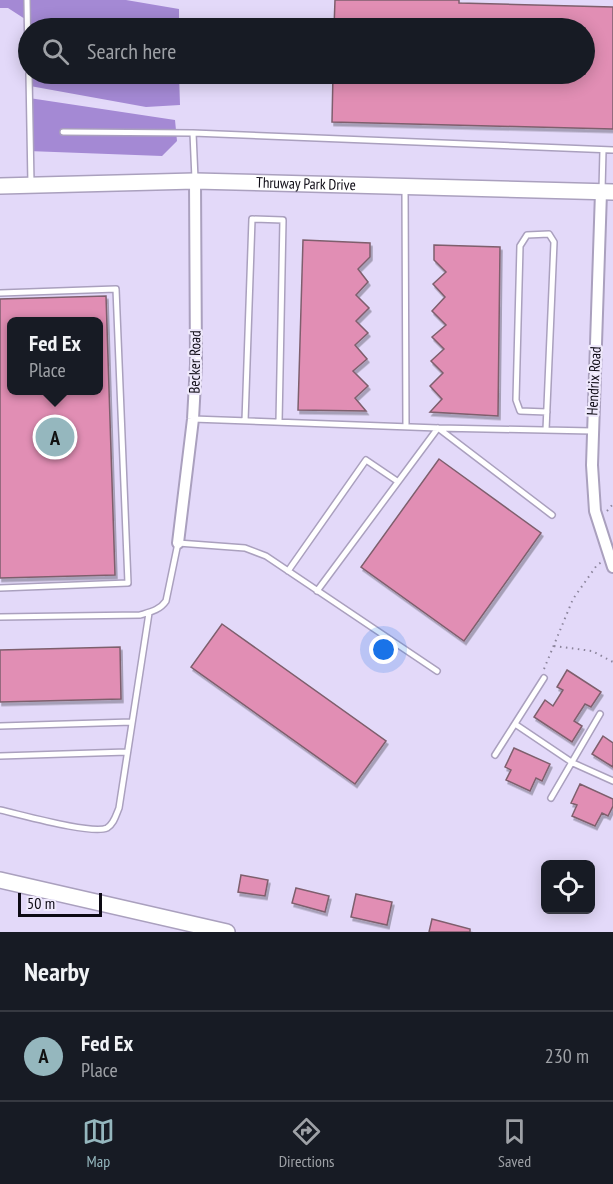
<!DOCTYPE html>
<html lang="en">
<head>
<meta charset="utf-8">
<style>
  body { margin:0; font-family:"PT Sans Narrow",sans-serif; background:#242831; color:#f1f3f6 }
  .controls { position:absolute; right:18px; bottom:18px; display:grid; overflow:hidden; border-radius:9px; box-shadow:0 3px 15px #0003 }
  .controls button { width:54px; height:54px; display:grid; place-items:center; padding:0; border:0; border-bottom:2px solid #363941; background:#171b24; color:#f1f3f6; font:30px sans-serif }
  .scale { position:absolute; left:18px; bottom:15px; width:84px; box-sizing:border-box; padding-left:6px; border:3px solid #0d0a14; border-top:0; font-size:16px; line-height:21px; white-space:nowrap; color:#0d0a14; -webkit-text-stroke:4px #efe9fc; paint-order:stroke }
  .you { position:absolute; left:384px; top:650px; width:21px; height:21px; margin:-15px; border:4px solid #fff; border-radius:50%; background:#1a73e8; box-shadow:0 0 0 9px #1a73e833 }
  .badge { display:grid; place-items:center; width:39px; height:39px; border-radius:50%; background:#95b7be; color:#111; font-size:20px; font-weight:700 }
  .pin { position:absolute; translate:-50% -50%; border:3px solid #fff; box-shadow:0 2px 6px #0006 }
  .popup { position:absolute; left:7px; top:317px; width:96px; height:78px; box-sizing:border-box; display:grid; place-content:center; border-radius:9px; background:#171b24; filter:drop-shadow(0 2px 4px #0005); font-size:20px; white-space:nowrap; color:#9ea1a6 }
  .popup b { font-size:22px; color:#f1f3f6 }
  .popup::after { content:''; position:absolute; left:50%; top:100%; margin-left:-12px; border:12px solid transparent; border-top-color:#171b24 }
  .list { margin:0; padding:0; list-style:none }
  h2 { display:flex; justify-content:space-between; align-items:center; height:78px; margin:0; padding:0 24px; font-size:26px }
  h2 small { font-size:20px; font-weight:400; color:#9ea1a6 }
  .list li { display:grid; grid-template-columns:39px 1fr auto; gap:18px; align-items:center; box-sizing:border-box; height:90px; padding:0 24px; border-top:2px solid #363941 }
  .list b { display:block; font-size:22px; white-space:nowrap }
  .list p { margin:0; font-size:20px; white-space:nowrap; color:#9ea1a6 }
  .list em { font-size:20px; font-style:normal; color:#9ea1a6 }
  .icon { flex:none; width:33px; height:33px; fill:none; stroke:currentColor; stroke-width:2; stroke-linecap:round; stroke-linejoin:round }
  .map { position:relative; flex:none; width:613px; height:932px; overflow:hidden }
  .search { position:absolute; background:#171b24; box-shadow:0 3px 15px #0003; left:18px; right:18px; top:18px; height:66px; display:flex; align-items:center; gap:15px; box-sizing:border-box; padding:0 21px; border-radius:33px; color:#9ea1a6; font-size:22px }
  .sheet { height:168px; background:#171b24 }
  nav { display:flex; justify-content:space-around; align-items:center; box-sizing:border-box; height:84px; border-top:2px solid #363941; background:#171b24; font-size:16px; color:#9ea1a6 }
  nav a { display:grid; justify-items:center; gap:3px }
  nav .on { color:#95b7be }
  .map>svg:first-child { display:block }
  .forest { fill:#a489d4 }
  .building { fill:#e18eb4; stroke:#7e5f6d; stroke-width:1.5; fill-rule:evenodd; filter:url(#shadow) }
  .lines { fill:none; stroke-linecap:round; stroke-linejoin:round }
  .lane-casing { stroke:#aaa0be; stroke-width:8 }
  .street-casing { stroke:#aaa0be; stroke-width:14 }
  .secondary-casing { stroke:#aaa0be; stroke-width:18 }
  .path { stroke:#8b849b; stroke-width:2; stroke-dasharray:1.5 4.5; stroke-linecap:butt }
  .lane { stroke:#fff; stroke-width:5 }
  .street { stroke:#fff; stroke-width:10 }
  .secondary { stroke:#fff; stroke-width:15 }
  .labels { text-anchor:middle; stroke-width:4.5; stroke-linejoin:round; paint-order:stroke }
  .street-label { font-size:15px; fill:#0d0a14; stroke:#efe9fc }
</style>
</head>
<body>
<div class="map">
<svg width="613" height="932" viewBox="0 0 613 932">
  <defs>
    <filter id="shadow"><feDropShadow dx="2" dy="3.5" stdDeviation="0" flood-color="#0004"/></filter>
  </defs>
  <rect width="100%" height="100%" fill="#e3d9f9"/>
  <path class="forest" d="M0,0H126L179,9V28H28V69L25,19L8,8H0Z
    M29,74H179L180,105L146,107L30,86Z
    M29,98L175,120L177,141L162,156L28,151Z"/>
  <path class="building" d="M335,0H459V3L613,7V129L332,122L333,74H585V28H334Z
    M303,240L370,243V257L358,269L368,282L356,295L369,308L356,321L368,333L355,345L367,359L353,371L368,386L355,398L366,411L298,410Z
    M434,245L500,247L498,416L430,412L442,399L430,386L443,373L431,361L444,349L432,337L446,325L432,311L445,297L433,284L446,272L434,260Z
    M106,296L115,575L0,578V299ZM12,321H99V390H12Z
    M439,459L541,533L464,641L361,567Z
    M222,624L386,741L355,784L191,667Z
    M120,647L121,699L0,702V650Z
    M567,670L601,692L591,707L585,704L574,721L582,726L572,742L534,717L545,700L553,706L563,690L557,687Z
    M603,736L613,743V767L592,754Z
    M514,748L550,764L542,781L536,778L530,791L506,780L511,770L505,767Z
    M580,784L613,799V806L608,816L602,813L595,826L572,816L577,805L571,803Z
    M241,875L268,880L265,896L238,892Z
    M296,888L329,896L325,912L292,903Z
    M356,894L392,902L387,925L351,917Z
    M432,919L470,929V932H429Z"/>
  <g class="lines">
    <defs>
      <path id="lane" d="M27,0L28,59
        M29,74L31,184
        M63,132L193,133L613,150
        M193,133L195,179
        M405,188L406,427
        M602,190L603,150
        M0,293L116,289L128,583L0,588
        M193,419L438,428L592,431
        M245,421L252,219L283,220L279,422
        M546,430L554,242L549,234L527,235L520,246L516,400L520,411L547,412
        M288,571L366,460L397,481
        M317,591L438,428L552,515
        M0,617L140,615C150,612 160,610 166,601L178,543L245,548L266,556L437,671
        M515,724L573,763L613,781
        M0,726L132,722
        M495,755L544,678
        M0,756L127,752
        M551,798L600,714
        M0,810C19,814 92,835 107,828C114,824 116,815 119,808L149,613"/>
      <path id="street" d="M601,192L592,465L595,511L613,567
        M178,543L193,419L196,364L195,181"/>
      <g id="secondary">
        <path id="s1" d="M0,186L195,181L613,192"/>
        <path d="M0,880L227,932"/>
      </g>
    </defs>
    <use href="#lane" class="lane-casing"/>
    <use href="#street" class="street-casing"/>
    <use href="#secondary" class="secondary-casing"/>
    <path class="path" d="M607,511L613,504
      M554,646L592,651L613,662
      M544,669L573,599L597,565L602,562"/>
    <use href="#lane" class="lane"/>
    <use href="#street" class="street"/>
    <use href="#secondary" class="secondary"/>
  </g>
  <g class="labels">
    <g class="street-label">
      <text dy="5" stroke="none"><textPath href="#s1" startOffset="306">Thruway Park Drive</textPath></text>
      <text transform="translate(195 362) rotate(-89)" y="5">Becker Road</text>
      <text transform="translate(594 381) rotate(-87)" y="5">Hendrix Road</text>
    </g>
  </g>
</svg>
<div class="controls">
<button><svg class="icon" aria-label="locate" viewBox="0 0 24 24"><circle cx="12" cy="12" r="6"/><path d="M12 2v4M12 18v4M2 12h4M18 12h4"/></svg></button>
</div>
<div class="scale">50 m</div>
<div class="you"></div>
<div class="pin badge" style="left:55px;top:437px">A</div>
<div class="popup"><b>Fed Ex</b>Place</div>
<div class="search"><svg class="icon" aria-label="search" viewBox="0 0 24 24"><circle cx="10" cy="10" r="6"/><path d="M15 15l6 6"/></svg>Search here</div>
</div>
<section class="sheet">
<h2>Nearby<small></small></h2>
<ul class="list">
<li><span class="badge">A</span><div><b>Fed Ex</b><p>Place</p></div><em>230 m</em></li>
</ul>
</section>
<nav>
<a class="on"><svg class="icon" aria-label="map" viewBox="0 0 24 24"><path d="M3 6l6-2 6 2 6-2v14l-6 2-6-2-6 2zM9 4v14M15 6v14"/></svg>Map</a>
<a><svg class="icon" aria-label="directions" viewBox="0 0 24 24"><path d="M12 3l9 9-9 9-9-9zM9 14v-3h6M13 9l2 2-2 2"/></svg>Directions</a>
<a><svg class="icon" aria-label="saved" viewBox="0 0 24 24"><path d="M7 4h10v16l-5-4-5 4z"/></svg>Saved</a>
</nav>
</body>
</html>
